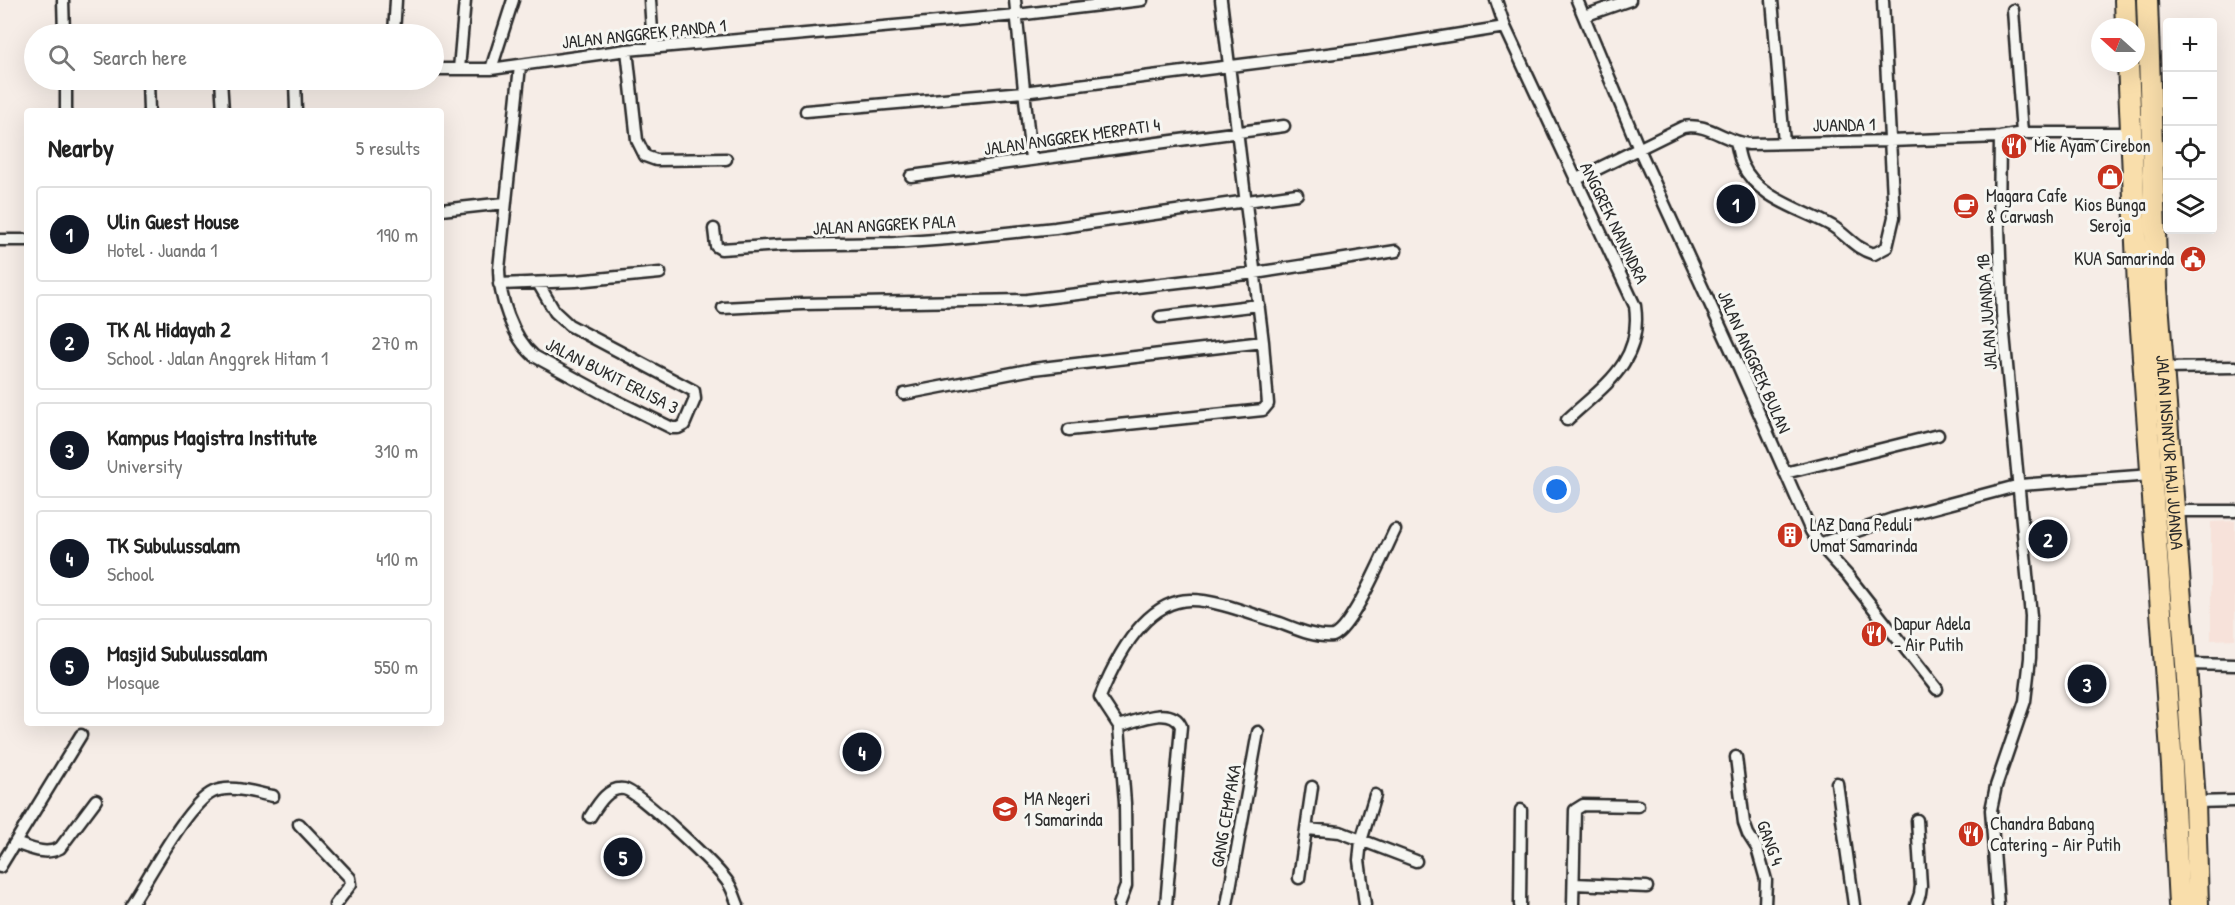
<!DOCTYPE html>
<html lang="en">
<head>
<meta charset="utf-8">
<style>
  body { margin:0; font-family:"Patrick Hand",sans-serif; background:#f2f2f2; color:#222 }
  .controls { position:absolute; right:18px; top:18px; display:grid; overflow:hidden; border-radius:6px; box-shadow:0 6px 24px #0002 }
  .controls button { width:54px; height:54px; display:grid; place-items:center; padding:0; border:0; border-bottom:2px solid #e0e0e0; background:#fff; color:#222; font:30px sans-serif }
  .compass { position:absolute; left:2091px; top:18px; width:54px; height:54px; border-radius:50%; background:#fff; box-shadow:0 6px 24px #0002; rotate:291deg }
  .you { position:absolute; left:1557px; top:490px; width:21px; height:21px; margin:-15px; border:4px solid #fff; border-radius:50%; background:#1a73e8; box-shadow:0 0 0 9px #1a73e833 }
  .badge { display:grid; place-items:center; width:39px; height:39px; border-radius:50%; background:#111827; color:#fff; font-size:20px; font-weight:700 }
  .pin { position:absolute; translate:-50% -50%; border:3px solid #fff; box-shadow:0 2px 6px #0006 }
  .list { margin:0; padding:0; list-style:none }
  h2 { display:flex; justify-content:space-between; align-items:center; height:78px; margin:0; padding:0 24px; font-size:26px }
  h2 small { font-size:20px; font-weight:400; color:#767676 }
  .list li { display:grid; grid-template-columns:39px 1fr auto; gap:18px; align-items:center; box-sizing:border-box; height:96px; margin:0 12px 12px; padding:0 12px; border:2px solid #e0e0e0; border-radius:6px }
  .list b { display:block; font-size:22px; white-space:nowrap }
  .list p { margin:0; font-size:20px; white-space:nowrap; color:#767676 }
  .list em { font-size:20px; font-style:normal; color:#767676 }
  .icon { flex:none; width:33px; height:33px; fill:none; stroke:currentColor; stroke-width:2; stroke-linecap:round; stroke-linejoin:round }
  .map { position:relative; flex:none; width:2235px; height:905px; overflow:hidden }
  .search { position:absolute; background:#fff; box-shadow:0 6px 24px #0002; left:24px; top:24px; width:420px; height:66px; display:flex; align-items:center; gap:15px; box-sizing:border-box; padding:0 21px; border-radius:33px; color:#767676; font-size:22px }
  .panel { position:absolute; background:#fff; box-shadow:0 6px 24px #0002; left:24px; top:108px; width:420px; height:618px; border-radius:6px }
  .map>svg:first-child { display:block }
  .built { fill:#f7e2da }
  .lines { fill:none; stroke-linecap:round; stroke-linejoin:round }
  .street-casing { stroke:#2b2b2b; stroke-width:15 }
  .highway-casing { stroke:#2b2b2b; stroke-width:24 }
  .street { stroke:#f6f6f2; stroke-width:10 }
  .highway { stroke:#f9deab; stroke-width:20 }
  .labels { text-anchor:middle; stroke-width:6; stroke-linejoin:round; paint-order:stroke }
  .street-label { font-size:18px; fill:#2b2b2b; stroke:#f6f6f2 }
  .poi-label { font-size:18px; fill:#2b2b2b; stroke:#f6f6f2; text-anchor:start }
</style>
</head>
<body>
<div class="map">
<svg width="2235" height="905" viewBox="0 0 2235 905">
  <rect width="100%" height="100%" fill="#f6ede7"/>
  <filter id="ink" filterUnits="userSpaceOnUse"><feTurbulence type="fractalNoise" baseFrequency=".0167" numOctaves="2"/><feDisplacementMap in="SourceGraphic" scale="12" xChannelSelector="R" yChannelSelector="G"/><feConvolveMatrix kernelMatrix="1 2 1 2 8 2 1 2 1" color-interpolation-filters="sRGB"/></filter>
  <g filter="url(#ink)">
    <path class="built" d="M2235,521V639L2211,640V522Z"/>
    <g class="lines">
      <defs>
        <path id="street" d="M63,0L64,34
          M650,0L653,47
          M1015,0L1031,159
          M1496,0L1505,27L1635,306C1643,363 1603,386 1567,420
          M1577,0L1639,149L1733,354L1811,531L1819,544L1892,519L2020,485L2151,475
          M1772,0L1784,143
          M2013,10L2022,133
          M1584,16L1630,0
          M293,34L336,32
          M394,34L396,0
          M627,50L637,140L645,156L656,160L726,159
          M520,66L499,269C499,297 512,337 534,356L615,400L672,428H678L684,425L695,399L694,391L569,325L555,312L538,283
          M434,69H491L627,50L1016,15L1142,0
          M459,69L465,0
          M491,69L513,0
          M66,80V111
          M148,80L149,111
          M221,80L223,111
          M295,80L296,111
          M806,111L1023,92L1367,49L1505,27
          M1736,142C1738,149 1739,158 1742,164C1758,199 1802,209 1832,226C1848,236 1854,248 1874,254L1887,247L1894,217L1883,1
          M911,176L1284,126
          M1575,180L1683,127C1708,122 1725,142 1749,144L1890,141L2000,137L2022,133H2130
          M441,210L505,203
          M714,229L716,246L721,249L781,245L894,243L948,239L1055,228L1297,194
          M0,240H27
          M499,284L576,281L660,273
          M723,308L802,304L1027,300L1255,273L1396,251
          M1160,317L1259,305
          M2162,368L2235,367
          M904,394L1033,369L1263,342
          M1069,430L1263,410L1268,404L1263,342L1221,0
          M1785,473L1938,435
          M2173,511H2235
          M1819,544L1849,577L1937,689
          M2186,664L2235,665
          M1119,726C1135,722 1171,704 1181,726L1166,905
          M1736,757L1744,823L1748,834L1757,848L1766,880L1765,905
          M1837,783L1854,905
          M2195,802L2235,801
          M590,817C597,806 608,786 624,789C639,792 719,868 729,884C733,890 735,898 738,905
          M299,824L350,878L351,884L335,905
          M1307,829L1340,832L1416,861
          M15,843C30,848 45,856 60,848L96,800
          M0,867L81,735
          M1299,878L1312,787
          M1574,884L1647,887
          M131,905C148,879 188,803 213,792C231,784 255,793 273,796
          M1119,905L1126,886L1125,803L1119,726L1100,697C1115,660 1144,601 1190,600C1218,600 1253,615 1280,623C1296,629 1316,638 1333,636C1353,627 1384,552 1395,530
          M1227,905L1258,732
          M1365,905L1359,860L1361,841L1375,795
          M1520,905L1521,810
          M1573,905L1575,810L1583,805L1638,806
          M1916,905L1920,894L1921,886L1917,820
          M1998,905L1991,810L1996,786L2025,701L2030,658L2031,616L2002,313L1999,227L2000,137"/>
        <g id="highway">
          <path d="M2125,0L2126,27"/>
          <path id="s1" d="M2147,0L2157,289L2186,664L2195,802L2198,905"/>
          <path d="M2128,63L2138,287L2172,766L2179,905"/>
        </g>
      </defs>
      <use href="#street" class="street-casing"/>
      <use href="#highway" class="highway-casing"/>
      <use href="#street" class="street"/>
      <use href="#highway" class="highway"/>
    </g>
  </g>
  <defs>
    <symbol id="restaurant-disc" viewBox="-11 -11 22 22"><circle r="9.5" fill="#c8321e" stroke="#f6f6f2"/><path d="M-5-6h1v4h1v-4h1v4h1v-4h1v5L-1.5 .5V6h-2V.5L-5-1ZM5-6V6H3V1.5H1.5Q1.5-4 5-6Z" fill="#fff"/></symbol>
    <symbol id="shop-disc" viewBox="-11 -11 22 22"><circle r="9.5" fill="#c8321e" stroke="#f6f6f2"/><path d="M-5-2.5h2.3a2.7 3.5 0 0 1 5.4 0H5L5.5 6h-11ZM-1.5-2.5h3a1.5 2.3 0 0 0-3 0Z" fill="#fff"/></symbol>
    <symbol id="cafe-disc" viewBox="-11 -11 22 22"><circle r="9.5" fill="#c8321e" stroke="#f6f6f2"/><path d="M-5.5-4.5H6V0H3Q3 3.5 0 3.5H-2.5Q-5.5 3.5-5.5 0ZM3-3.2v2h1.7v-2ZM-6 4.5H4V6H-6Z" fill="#fff"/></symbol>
    <symbol id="civic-disc" viewBox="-11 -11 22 22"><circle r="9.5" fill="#c8321e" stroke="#f6f6f2"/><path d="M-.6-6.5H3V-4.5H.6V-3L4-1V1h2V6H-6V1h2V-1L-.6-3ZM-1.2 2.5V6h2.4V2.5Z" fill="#fff"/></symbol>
    <symbol id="building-disc" viewBox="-11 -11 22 22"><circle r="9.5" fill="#c8321e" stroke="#f6f6f2"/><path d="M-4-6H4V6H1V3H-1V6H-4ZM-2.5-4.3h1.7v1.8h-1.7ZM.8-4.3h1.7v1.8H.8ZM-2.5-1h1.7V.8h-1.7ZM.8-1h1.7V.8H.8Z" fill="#fff"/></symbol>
    <symbol id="school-disc" viewBox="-11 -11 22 22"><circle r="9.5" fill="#c8321e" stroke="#f6f6f2"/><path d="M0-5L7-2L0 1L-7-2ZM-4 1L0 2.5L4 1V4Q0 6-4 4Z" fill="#fff"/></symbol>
  </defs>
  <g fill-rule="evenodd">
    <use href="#restaurant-disc" x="1999" y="131" width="30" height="30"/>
    <use href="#shop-disc" x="2095" y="162" width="30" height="30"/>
    <use href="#cafe-disc" x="1951" y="191" width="30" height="30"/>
    <use href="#civic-disc" x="2178" y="244" width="30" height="30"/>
    <use href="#building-disc" x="1775" y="520" width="30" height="30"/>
    <use href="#restaurant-disc" x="1859" y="619" width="30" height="30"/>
    <use href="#school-disc" x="990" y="794" width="30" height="30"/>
    <use href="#restaurant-disc" x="1956" y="819" width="30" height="30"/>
  </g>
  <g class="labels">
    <g class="street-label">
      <text transform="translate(644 34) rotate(-6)" y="6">JALAN ANGGREK PANDA 1</text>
      <text transform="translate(1844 125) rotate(-1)" y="6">JUANDA 1</text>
      <text transform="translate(1072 137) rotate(-8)" y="6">JALAN ANGGREK MERPATI 4</text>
      <text transform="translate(1614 223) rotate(64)" y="6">ANGGREK NANINDRA</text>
      <text transform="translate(884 225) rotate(-3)" y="6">JALAN ANGGREK PALA</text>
      <text transform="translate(1987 312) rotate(-94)" y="6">JALAN JUANDA 1B</text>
      <text transform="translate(1754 362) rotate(66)" y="6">JALAN ANGGREK BULAN</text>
      <text transform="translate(612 376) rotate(27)" y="6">JALAN BUKIT ERLISA 3</text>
      <text dy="6" stroke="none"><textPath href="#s1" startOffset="453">JALAN INSINYUR HAJI JUANDA</textPath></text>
      <text transform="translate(1226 816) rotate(-80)" y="6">GANG CEMPAKA</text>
      <text transform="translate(1770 843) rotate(70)" y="6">GANG 4</text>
    </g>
    <g class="poi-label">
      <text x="2034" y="152">Mie Ayam Cirebon</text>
      <text x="1986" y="202">Magara Cafe<tspan x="1986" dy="21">&amp; Carwash</tspan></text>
      <text x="2110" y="211" text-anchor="middle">Kios Bunga<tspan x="2110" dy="21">Seroja</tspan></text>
      <text x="2174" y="265" text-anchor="end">KUA Samarinda</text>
      <text x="1810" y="531">LAZ Dana Peduli<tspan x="1810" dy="21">Umat Samarinda</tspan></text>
      <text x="1894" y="630">Dapur Adela<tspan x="1894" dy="21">- Air Putih</tspan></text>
      <text x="1024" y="805">MA Negeri<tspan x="1024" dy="21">1 Samarinda</tspan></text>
      <text x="1990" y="830">Chandra Babang<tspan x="1990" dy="21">Catering - Air Putih</tspan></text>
    </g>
  </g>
</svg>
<div class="controls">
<button>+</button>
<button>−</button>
<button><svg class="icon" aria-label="locate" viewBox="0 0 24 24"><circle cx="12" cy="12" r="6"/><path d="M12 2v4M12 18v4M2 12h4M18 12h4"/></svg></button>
<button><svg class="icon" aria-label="layers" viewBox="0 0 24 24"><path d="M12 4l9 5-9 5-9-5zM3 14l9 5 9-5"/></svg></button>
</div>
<svg class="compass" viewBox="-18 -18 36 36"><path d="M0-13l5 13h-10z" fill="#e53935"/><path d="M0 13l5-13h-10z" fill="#767676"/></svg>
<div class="you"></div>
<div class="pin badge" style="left:1736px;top:204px">1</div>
<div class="pin badge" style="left:2048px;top:539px">2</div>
<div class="pin badge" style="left:2087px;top:684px">3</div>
<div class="pin badge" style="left:862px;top:752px">4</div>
<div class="pin badge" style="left:623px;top:857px">5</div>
<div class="search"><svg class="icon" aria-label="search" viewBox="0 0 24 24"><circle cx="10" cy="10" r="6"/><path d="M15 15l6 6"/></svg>Search here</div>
<section class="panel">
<h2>Nearby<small>5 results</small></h2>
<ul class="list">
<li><span class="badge">1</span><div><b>Ulin Guest House</b><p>Hotel · Juanda 1</p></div><em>190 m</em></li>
<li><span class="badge">2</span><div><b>TK Al Hidayah 2</b><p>School · Jalan Anggrek Hitam 1</p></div><em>270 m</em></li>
<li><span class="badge">3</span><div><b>Kampus Magistra Institute</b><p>University</p></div><em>310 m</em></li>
<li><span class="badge">4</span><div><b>TK Subulussalam</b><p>School</p></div><em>410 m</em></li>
<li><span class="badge">5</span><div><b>Masjid Subulussalam</b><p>Mosque</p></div><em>550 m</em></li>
</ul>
</section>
</div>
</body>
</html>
